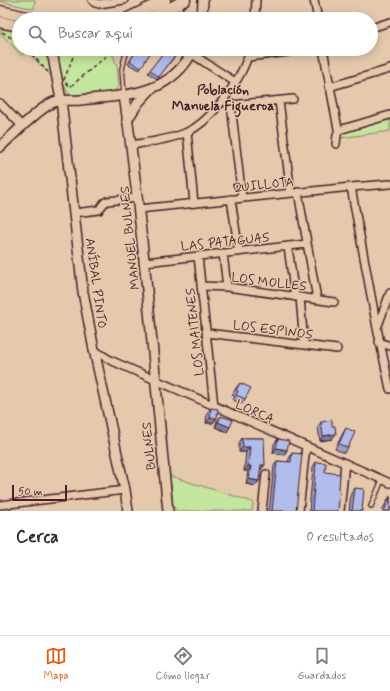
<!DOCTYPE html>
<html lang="es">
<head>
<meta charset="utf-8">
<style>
  body { margin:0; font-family:Mynerve,sans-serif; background:#f2f2f3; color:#2b2b33 }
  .scale { position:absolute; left:12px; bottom:10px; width:55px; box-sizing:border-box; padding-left:4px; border:2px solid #4a1f2b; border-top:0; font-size:11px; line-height:14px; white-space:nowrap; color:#4a1f2b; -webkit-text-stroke:3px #e4c9ac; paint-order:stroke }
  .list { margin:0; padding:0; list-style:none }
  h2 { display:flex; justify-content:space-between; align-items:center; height:52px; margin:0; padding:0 16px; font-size:17px }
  h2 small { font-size:13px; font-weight:400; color:#7c7c81 }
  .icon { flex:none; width:22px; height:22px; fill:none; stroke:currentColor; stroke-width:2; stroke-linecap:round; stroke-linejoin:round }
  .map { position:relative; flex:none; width:390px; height:511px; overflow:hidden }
  .search { position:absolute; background:#fff; box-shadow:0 2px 10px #0003; left:12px; right:12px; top:12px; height:44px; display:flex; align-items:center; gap:10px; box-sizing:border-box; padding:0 14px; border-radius:22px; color:#7c7c81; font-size:15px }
  .sheet { height:124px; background:#fff }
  nav { display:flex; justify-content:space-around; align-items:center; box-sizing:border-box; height:56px; border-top:1px solid #e1e1e2; background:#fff; font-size:11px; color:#7c7c81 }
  nav a { display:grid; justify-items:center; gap:2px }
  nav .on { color:#ea580c }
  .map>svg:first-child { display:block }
  .green { fill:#c4e59e; stroke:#878264 }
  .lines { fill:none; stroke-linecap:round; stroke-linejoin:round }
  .lane-casing { stroke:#4a1f2b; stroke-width:6 }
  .street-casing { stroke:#4a1f2b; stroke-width:10 }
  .secondary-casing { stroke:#4a1f2b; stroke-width:12 }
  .primary-casing { stroke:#4a1f2b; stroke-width:13 }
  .path { stroke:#4a1f2b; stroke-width:1.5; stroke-dasharray:4 3; stroke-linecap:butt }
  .lane { stroke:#e4c9ac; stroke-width:3.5 }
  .street { stroke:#e4c9ac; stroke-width:7 }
  .secondary { stroke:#e4c9ac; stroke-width:9 }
  .primary { stroke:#e4c9ac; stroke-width:10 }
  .wall { fill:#96a2cb; stroke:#4a1f2b }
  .shaded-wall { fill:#7a84a5; stroke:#4a1f2b }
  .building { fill:#afbcec; stroke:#4a1f2b }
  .labels { text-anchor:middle; stroke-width:3; stroke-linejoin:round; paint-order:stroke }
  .street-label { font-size:13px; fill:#4a1f2b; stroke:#e4c9ac }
  .neighbourhood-label { font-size:14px; font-weight:bold; fill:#4a1f2b; stroke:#e4c9ac }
</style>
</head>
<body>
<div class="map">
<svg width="390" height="511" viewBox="0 0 390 511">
  <rect width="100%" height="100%" fill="#e4c9ac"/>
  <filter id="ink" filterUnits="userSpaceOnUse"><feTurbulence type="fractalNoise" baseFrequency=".025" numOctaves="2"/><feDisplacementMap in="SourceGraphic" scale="8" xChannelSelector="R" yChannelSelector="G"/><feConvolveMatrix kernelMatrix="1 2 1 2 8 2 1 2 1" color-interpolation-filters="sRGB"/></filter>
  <g filter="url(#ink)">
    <path class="green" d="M0,0H35L34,9L0,1Z
      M0,29L19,32V49H43L50,61L53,78L27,51L22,55L0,33Z
      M59,49H115L112,53L117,66L119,85L114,92L69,95L61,79L58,53Z
      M390,117V131L340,138V133Z
      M170,476L253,502L252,511H177L173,506Z"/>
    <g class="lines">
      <defs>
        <path id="lane" d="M178,19L181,11L179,5
          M150,51L154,49
          M124,94L122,69L127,49
          M371,506L382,480"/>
        <path id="street" d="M92,0L95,3L99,4L124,0
          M314,0L318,19
          M255,19L256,0
          M371,28L390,22
          M323,49L338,129L339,130L337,135L336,144
          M192,54L235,82
          M248,57L288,52
          M329,87L390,69
          M279,101L291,193
          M0,103L22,126
          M228,104L231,105L293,99
          M231,105L242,198
          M339,130L390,115
          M187,132L194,203
          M131,145C150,142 168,140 185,133C212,122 244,76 250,49
          M351,187L377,328L390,389
          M298,192L317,299
          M231,199L239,252
          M139,209L351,187L390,184
          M74,213L99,210L104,203L107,201L138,198
          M288,247L295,297
          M223,253L227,287
          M198,256L214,406
          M145,262L307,244
          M201,286L227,287L334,302
          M300,297L304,345
          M377,328L390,293
          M207,333L337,349
          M379,342L390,346
          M94,350L110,360L390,483
          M0,505L125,490
          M262,511L266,474
          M299,511L306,446
          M340,511L345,463"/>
        <path id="secondary" d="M202,19L203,0
          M48,49L53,57L61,100L83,292L94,350L125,490L128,511
          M124,95C144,233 154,372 168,511
          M127,120L138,103L151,89
          M0,147C12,136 40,107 54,102C62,99 72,101 81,100C127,95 170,96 194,49"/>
        <path id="primary" d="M0,11L36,19
          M126,19L165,0
          M150,19L185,0
          M0,22L19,26"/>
      </defs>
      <use href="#lane" class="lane-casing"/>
      <use href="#street" class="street-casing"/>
      <use href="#secondary" class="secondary-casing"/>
      <use href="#primary" class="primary-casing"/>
      <path class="path" d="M2,32L19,43
        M27,49L48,72
        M76,49L100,50L111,52L70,87L64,80Z"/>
      <use href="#lane" class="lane"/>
      <use href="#street" class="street"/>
      <use href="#secondary" class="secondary"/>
      <use href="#primary" class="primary"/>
    </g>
    <path class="wall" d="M137,49L141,68L140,70L128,64Z
      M166,49H181L157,79L148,73Z
      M240,383L245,399L242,404L233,400L235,396L232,395L236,388Z
      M211,408L217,418L213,423H206L207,413Z
      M221,416L227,432L215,427L217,421Z
      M321,422L332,439L320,441L318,427Z
      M346,428L348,448L344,453L335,449L343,433Z
      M242,438H264L261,470H260L259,481L255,486L246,484L248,471H244L246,452H239V443Z
      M278,439L287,450L284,455L273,453L274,444Z
      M292,453L296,511H269L274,466L277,461L288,462L289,459Z
      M316,462L325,472L339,490L338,511H309L313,467Z
      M355,488L362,511H349L351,493Z
      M390,496V511H382L388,499Z"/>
    <path class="shaded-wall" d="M210,418H217L213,423H206Z
      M218,422L230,427L227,432L215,427Z
      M336,434L332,439L320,441L323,436Z
      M243,447H250L246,452H239Z
      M276,448L287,450L284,455L273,453Z
      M261,465H265L261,470H257Z
      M248,466H251L248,471H244Z
      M249,479L259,481L255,486L246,484Z"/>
    <path class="building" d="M137,49H149L151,51L141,68L130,61Z
      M166,49H180L159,77L150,70Z
      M240,383L251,388L245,399L236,395L238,391L236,390Z
      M211,408L218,409L217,418H210Z
      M221,416L233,420L230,427L218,422Z
      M332,420V426H335L336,434L323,436L321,422Z
      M346,428L355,432L348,448L339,444Z
      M242,438H264L265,465H261L259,481L249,479L251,466H248L250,447H243Z
      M278,439L289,441L287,450L276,448Z
      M292,453L302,454L296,511H272L277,461L291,462Z
      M316,462L326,463L325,472L340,474L339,490H340L338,511H312Z
      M355,488L364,489L362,511H352Z
      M390,498V511H384Z"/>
  </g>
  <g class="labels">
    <g class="street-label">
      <text transform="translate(263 184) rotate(-6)" y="5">QUILLOTA</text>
      <text transform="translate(129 238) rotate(-96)" y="5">MANUEL BULNES</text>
      <text transform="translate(225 241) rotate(-6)" y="5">LAS PATAGUAS</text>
      <text transform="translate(269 281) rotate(7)" y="5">LOS MOLLES</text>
      <text transform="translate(97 283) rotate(82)" y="5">ANÍBAL PINTO</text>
      <text transform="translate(273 329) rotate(7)" y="5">LOS ESPINOS</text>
      <text transform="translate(194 332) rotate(-96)" y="5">LOS MAITENES</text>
      <text transform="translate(255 411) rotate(24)" y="5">LORCA</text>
      <text transform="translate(148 446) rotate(-96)" y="5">BULNES</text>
    </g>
    <g class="neighbourhood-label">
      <text x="223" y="94">Población<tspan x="223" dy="16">Manuela Figueroa</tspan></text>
    </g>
  </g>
</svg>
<div class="scale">50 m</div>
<div class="search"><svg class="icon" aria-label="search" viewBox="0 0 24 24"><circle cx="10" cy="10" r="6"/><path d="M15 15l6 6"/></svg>Buscar aquí</div>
</div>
<section class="sheet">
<h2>Cerca<small>0 resultados</small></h2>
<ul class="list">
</ul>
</section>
<nav>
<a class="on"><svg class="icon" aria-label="map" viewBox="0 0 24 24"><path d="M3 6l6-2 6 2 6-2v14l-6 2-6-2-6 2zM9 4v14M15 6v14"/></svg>Mapa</a>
<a><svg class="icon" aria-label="directions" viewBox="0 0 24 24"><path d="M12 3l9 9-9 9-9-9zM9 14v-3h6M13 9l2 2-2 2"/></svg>Cómo llegar</a>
<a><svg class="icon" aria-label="saved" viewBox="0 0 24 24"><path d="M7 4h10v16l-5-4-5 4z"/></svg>Guardados</a>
</nav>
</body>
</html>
